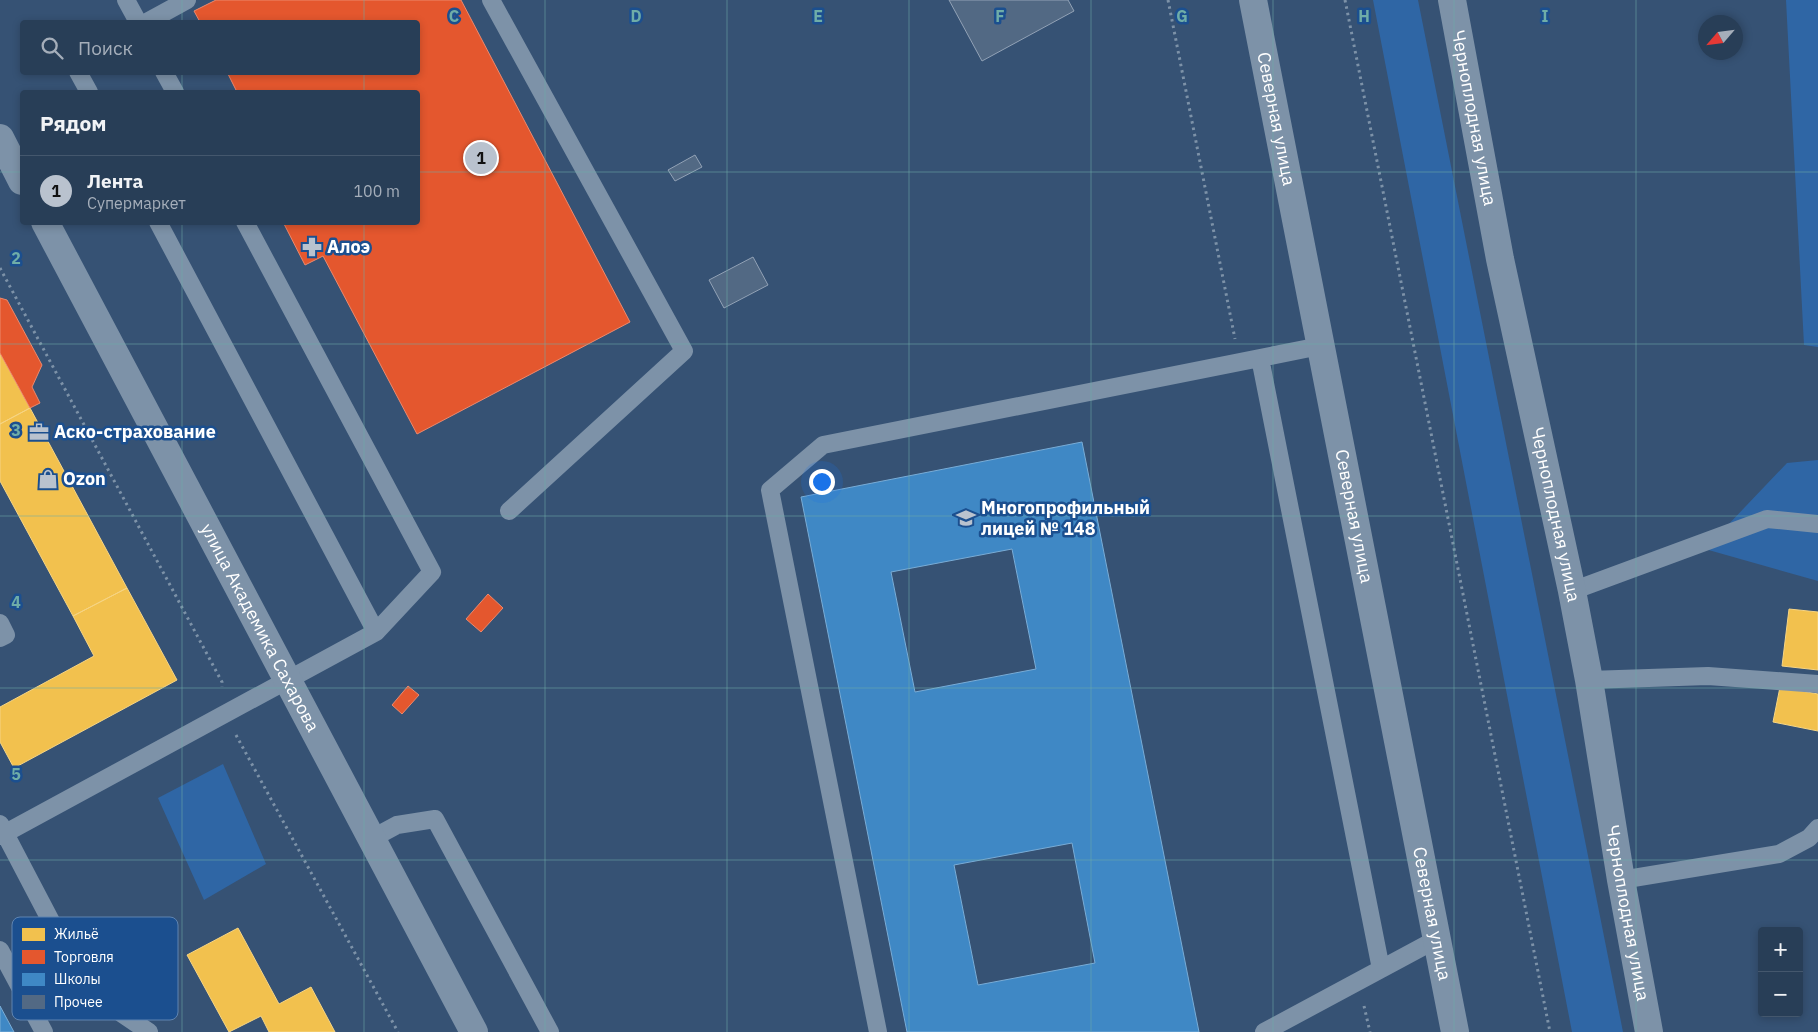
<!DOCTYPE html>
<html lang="ru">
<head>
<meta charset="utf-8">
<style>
  body { margin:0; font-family:"IBM Plex Sans",sans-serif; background:#30455d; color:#f1f3f6 }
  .controls { position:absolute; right:15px; bottom:15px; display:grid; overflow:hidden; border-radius:5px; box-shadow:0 2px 8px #0003 }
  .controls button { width:45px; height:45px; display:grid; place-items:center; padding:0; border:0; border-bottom:1px solid #44576d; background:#283e57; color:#f1f3f6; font:25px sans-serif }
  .compass { position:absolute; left:1698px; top:15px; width:45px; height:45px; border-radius:50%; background:#283e57; box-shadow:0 2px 8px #0003; rotate:242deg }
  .you { position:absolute; left:821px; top:481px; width:18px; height:18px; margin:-12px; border:4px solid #fff; border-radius:50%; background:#1a73e8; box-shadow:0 0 0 8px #1a73e833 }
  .badge { display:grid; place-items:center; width:32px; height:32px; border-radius:50%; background:#b9c2ce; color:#111; font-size:16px; font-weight:700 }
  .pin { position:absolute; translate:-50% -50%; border:2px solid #fff; box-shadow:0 1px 5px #0006 }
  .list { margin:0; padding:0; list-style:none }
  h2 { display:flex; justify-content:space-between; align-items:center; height:65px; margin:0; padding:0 20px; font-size:21px }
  h2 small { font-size:16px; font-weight:400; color:#a5aeba }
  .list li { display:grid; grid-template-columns:32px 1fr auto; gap:15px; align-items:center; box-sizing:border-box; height:70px; padding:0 20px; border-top:1px solid #44576d }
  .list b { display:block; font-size:19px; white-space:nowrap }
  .list p { margin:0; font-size:16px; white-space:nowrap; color:#a5aeba }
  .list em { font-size:16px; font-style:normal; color:#a5aeba }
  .icon { flex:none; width:28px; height:28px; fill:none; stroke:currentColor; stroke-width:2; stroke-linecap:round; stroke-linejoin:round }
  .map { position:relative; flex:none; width:1818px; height:1032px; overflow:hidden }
  .search { position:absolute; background:#283e57; box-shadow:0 2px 8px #0003; left:20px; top:20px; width:400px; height:55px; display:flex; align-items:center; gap:12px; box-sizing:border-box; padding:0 18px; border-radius:5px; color:#a5aeba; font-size:19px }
  .panel { position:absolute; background:#283e57; box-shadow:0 2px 8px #0003; left:20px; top:90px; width:400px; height:135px; border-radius:5px }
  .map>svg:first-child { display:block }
  .green { fill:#2f66a5 }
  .homes { fill:#f2c14e; stroke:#f6d483 }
  .shops { fill:#e4572e; stroke:#ec896d }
  .schools { fill:#3f88c5; stroke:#79acd6; fill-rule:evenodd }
  .building { fill:#526984; stroke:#92a2b6 }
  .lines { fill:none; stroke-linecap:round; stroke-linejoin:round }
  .path { stroke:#7d92a8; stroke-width:3; stroke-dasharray:2.5 4; stroke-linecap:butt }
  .service { stroke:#7d92a8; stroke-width:18 }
  .minor { stroke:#7d92a8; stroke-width:28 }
  .tertiary { stroke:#7d92a8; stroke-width:28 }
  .grid { fill:none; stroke:#6fada8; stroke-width:1; stroke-opacity:0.55 }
  .labels { text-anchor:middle; stroke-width:5; stroke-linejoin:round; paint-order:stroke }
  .street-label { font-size:18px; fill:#fff; stroke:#1b4f8f }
  .poi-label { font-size:18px; font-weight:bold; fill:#fff; stroke:#1b4f8f; text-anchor:start }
  .key { fill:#1b4f8f; stroke:#5f84b1; stroke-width:1 }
  .key-label { font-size:14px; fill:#fff }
  .grid-label { font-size:16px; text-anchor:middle; font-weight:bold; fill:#6fada8; stroke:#1b4f8f; stroke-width:5; stroke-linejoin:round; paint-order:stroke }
</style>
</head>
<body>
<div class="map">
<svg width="1818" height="1032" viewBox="0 0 1818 1032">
  <rect width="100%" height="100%" fill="#365274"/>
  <path class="green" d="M1373,0H1418L1623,1032H1572Z
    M1786,0H1818V347L1804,345Z
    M1818,460V581L1705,549L1787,463Z
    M223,764L266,864L204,900L158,798Z"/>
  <path class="homes" d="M0,353L30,408L0,424Z
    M30,408L127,588L73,616L0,481V424Z
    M127,588L177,680L14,768L0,742V707L94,656L73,616Z
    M1789,609L1818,612V670L1782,666Z
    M1780,687L1818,694V731L1773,722Z
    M238,928L279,1004L311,987L335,1032H269L261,1016L229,1032L187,955Z"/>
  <path class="shops" d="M216,0H461L630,322L417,434L323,256L305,265L283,222H418V92H237L227,72H418V22H200L194,11Z
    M0,298L7,300L42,365L32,387L40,403L30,408L0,353Z
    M488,594L503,608L481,632L466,619Z
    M408,686L419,695L402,714L392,705Z"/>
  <path class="schools" d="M1082,442L1199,1032H907L801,497ZM1012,549L1036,669L915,692L891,572ZM1072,843L1095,963L978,985L954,865Z
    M0,1006L14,1032H0Z"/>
  <path class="building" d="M949,0H1068L1074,11L982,61Z
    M695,155L702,167L675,181L668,170Z
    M753,257L768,285L724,308L709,280Z"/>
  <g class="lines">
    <path class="path" d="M1168,0L1235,339
      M1345,0L1550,1032
      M0,268L222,682V687
      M236,735L398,1032
      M1364,1006L1370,1032"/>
    <path class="service" d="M126,0L138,22
      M491,0L684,351L509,511
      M147,22L187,0
      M78,72L89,92
      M164,72L175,92
      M158,222L376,632
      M1260,358L1381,969
      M1572,591L1767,519L1818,524
      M0,623L6,635L0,638
      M1589,680L1708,676L1818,684
      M0,824L87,990L149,1032
      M0,836L376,632L432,572L245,222
      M371,839L397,825L435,819L550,1032
      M1621,880L1779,854L1809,838L1818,828
      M0,950L44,1032
      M878,1032L770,490L823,445L1320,346
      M1264,1032L1437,939"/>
    <g class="minor">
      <path id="s1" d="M1452,0L1500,259L1572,591L1589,680L1621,880L1649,1032"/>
      <path d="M0,138L22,181"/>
      <path id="s2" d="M45,222L474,1032"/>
    </g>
    <path class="tertiary" id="s3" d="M1253,0L1455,1032"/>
  </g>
  <path class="grid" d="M182,0V22M364,0V22M545,0V1032M727,0V1032M909,0V1032M1091,0V1032M1273,0V1032M1454,0V1032M1636,0V1032M182,72V92M364,72V92M0,172H22M418,172H1818M182,222V1032M364,222V1032M0,344H1818M0,516H1818M0,688H1818M0,860H1818"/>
  <defs>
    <symbol id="pharmacy-bare" viewBox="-9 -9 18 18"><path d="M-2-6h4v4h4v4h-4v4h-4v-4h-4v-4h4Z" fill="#b9c2ce" stroke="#1b4f8f" stroke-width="2.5" paint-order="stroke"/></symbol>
    <symbol id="office-bare" viewBox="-9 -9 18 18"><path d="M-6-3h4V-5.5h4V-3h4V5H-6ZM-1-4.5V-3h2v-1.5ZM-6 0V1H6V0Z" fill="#b9c2ce" stroke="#1b4f8f" stroke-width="2.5" paint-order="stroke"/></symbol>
    <symbol id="shop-bare" viewBox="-9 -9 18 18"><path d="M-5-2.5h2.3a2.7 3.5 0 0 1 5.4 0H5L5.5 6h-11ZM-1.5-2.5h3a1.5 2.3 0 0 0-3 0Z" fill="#b9c2ce" stroke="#1b4f8f" stroke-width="2.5" paint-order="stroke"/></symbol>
    <symbol id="school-bare" viewBox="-9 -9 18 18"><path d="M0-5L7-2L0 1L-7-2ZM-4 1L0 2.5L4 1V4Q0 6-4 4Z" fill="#b9c2ce" stroke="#1b4f8f" stroke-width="2.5" paint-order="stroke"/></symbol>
  </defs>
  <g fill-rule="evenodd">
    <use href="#pharmacy-bare" x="298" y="233" width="28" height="28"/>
    <use href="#office-bare" x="25" y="418" width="28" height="28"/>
    <use href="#shop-bare" x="34" y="465" width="28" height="28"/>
    <use href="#school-bare" x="952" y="504" width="28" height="28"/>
  </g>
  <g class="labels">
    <g class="street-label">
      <text dy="6" stroke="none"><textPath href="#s1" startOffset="120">Черноплодная улица</textPath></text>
      <text dy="6" stroke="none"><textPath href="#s3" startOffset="121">Северная улица</textPath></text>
      <text dy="6" stroke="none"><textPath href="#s1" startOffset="525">Черноплодная улица</textPath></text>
      <text dy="6" stroke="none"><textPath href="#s3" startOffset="526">Северная улица</textPath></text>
      <text dy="6" stroke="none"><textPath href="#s2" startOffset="459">улица Академика Сахарова</textPath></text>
      <text dy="6" stroke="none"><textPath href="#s3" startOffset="931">Северная улица</textPath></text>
      <text dy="6" stroke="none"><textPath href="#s1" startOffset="930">Черноплодная улица</textPath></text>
    </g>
    <g class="poi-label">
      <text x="327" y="253">Алоэ</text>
      <text x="54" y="438">Аско-страхование</text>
      <text x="63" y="485">Ozon</text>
      <text x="981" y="514">Многопрофильный<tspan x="981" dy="21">лицей № 148</tspan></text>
    </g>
  </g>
  <rect x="12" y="917" width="166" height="103" rx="8" class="key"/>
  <rect x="22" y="928" width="23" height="13" fill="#f2c14e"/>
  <rect x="22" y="950" width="23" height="14" fill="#e4572e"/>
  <rect x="22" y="973" width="23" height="13" fill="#3f88c5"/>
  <rect x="22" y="995" width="23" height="14" fill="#526984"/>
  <g class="key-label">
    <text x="54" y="939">Жильё</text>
    <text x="54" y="962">Торговля</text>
    <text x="54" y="984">Школы</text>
    <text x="54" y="1007">Прочее</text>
  </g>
  <g class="grid-label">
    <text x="454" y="22">C</text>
    <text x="636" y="22">D</text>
    <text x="818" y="22">E</text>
    <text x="1000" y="22">F</text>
    <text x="1182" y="22">G</text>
    <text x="1364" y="22">H</text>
    <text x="1545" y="22">I</text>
    <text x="16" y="264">2</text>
    <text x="16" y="436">3</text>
    <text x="16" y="608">4</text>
    <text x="16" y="780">5</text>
  </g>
</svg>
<div class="controls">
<button>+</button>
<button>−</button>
</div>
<svg class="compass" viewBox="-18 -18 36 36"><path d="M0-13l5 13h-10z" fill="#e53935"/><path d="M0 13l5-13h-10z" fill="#a5aeba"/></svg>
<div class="you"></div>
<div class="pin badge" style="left:481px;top:158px">1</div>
<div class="search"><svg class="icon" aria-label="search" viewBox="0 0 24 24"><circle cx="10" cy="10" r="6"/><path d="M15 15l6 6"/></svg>Поиск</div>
<section class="panel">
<h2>Рядом<small></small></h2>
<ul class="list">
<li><span class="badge">1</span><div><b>Лента</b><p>Супермаркет</p></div><em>100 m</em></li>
</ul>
</section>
</div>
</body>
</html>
